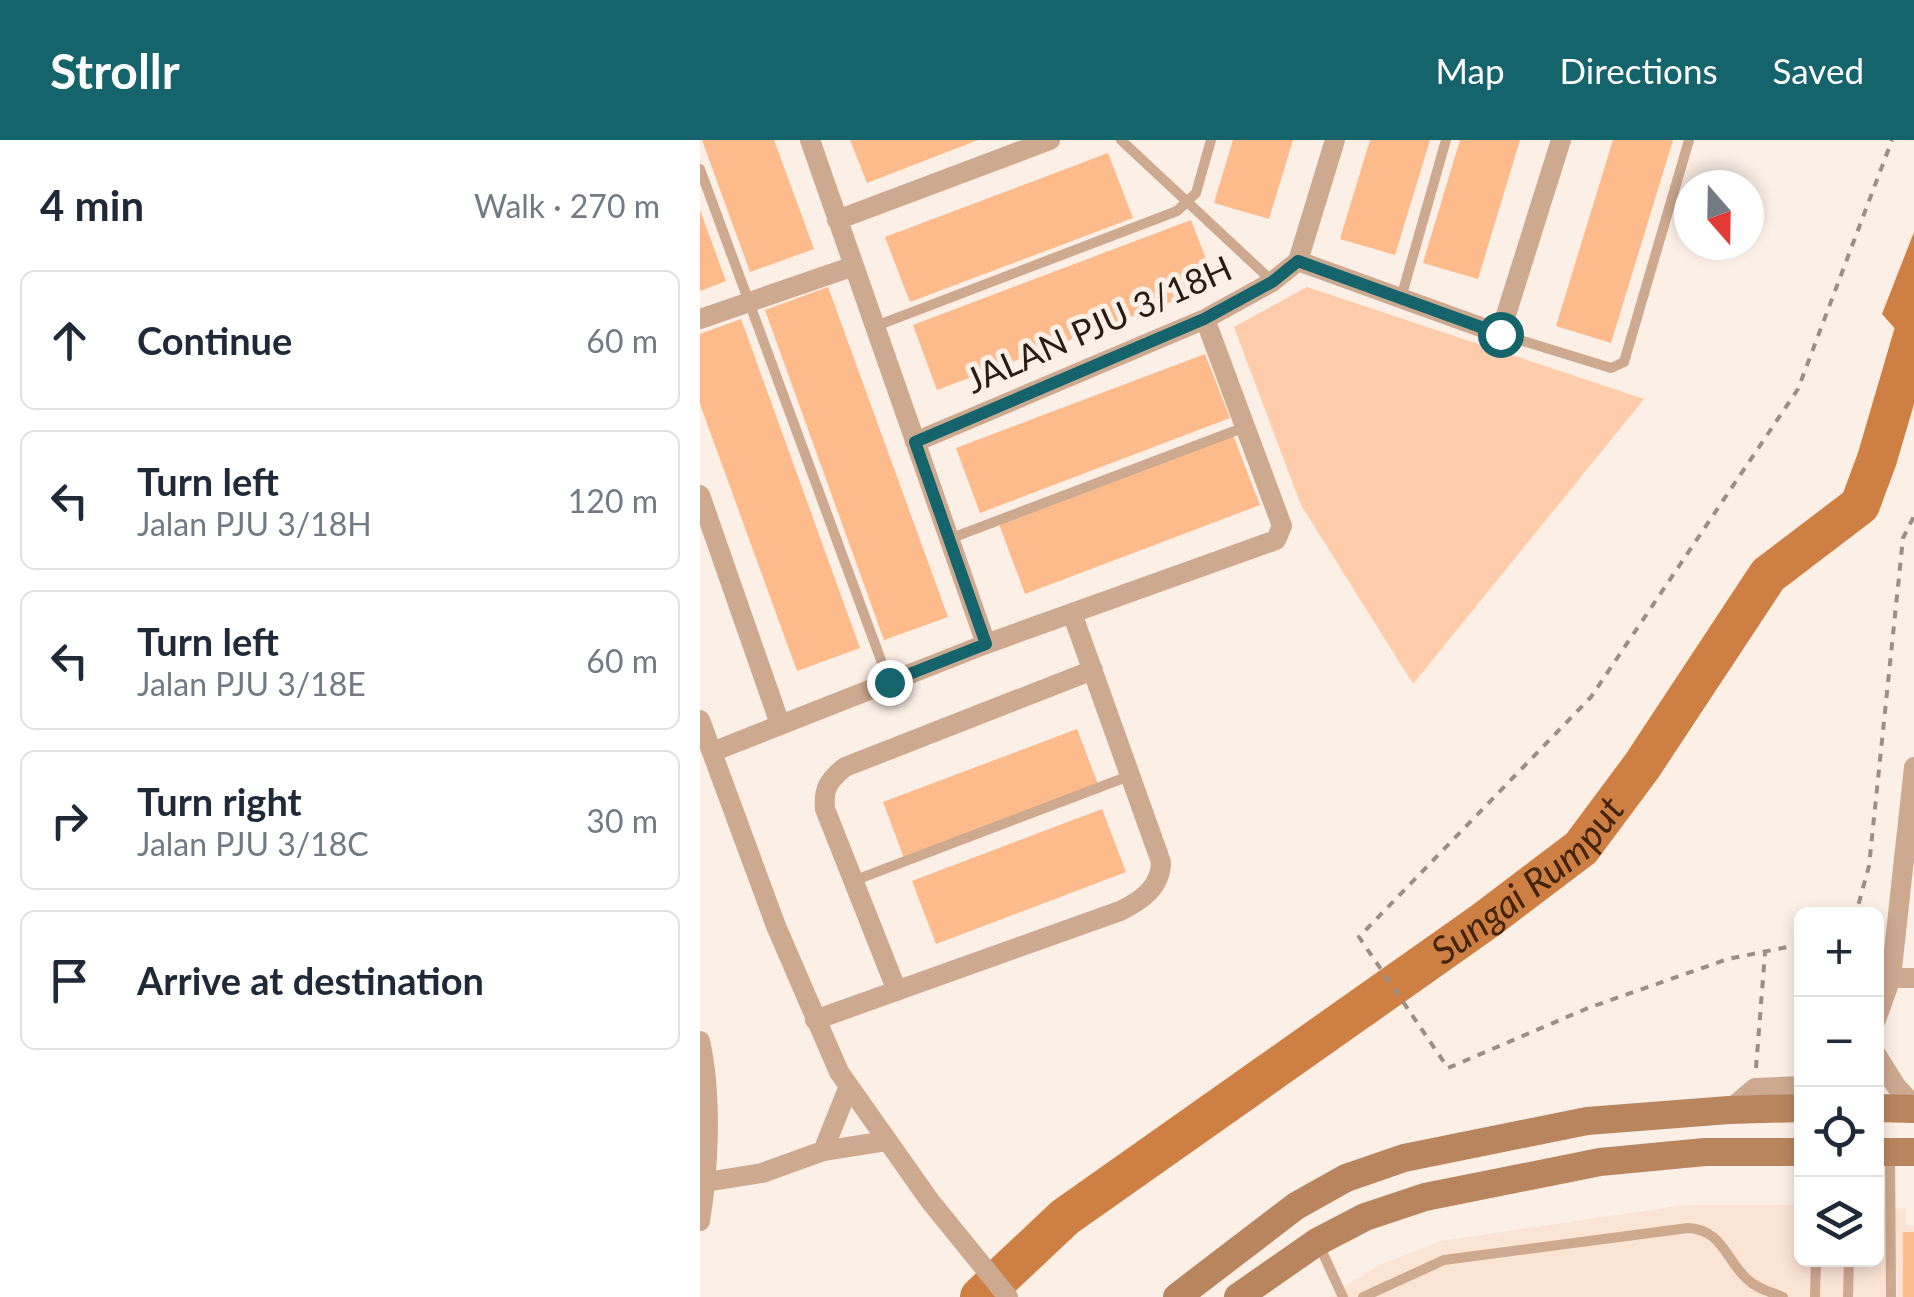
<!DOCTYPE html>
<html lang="en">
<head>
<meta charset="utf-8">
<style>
  body { margin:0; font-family:Lato,sans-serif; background:#f6f6f7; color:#1f2937 }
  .controls { position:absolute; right:30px; bottom:30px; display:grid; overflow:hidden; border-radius:15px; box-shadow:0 5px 15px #0003 }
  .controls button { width:90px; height:90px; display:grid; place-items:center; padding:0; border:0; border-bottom:2px solid #e0e1e3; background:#fff; color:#1f2937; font:50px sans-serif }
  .compass { position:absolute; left:974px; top:30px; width:90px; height:90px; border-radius:50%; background:#fff; box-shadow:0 5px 15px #0003; rotate:160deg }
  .stop { position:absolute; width:30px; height:30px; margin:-22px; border:8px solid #15636b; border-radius:50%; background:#fff }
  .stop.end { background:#15636b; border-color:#fff; box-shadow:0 2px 10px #0008 }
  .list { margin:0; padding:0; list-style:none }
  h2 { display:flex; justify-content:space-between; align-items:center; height:130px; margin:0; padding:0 40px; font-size:42px }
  h2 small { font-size:32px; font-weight:400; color:#747a83 }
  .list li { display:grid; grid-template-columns:65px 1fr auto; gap:30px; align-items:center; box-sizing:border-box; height:140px; margin:0 20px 20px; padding:0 20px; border:2px solid #e0e1e3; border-radius:15px }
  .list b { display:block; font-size:38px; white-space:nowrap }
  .list p { margin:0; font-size:32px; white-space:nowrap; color:#747a83 }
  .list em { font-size:32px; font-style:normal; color:#747a83 }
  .icon { flex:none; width:55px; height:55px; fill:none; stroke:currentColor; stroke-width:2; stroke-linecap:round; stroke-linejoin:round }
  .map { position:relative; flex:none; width:1214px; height:1157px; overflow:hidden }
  header { display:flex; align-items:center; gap:60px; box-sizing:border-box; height:140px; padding:0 50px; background:#15636b; color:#fff }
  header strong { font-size:48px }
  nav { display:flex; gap:55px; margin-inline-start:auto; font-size:35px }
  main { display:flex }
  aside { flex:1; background:#fff }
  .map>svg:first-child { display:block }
  .built { fill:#fce4d4 }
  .green { fill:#feccaa }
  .water { fill:#ce8044 }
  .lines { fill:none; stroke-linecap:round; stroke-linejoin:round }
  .river { stroke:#ce8044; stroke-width:40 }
  .building { fill:#fdbb8c }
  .path { stroke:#9a8e85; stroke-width:4; stroke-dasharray:8 8; stroke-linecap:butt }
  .lane { stroke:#cda990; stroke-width:10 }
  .street { stroke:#cda990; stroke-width:20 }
  .secondary { stroke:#b9855f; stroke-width:28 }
  .route { stroke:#15636b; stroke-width:12 }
  .labels { text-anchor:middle; stroke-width:10; stroke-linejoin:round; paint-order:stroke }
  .street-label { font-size:35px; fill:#281d15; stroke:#fcefe6 }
  .water-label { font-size:38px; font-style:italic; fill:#43240a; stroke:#fcefe6 }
</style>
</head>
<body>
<header>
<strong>Strollr</strong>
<nav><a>Map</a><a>Directions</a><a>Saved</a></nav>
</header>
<main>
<aside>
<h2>4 min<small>Walk · 270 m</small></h2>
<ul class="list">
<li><svg class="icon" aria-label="ahead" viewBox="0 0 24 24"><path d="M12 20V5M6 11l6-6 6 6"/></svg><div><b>Continue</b></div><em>60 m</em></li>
<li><svg class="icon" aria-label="left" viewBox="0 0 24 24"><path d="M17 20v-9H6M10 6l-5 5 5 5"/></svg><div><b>Turn left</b><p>Jalan PJU 3/18H</p></div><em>120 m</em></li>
<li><svg class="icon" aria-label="left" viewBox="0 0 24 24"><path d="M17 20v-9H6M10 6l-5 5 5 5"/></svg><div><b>Turn left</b><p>Jalan PJU 3/18E</p></div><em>60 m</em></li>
<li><svg class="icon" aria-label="right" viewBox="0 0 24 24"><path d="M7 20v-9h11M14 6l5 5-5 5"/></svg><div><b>Turn right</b><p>Jalan PJU 3/18C</p></div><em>30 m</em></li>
<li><svg class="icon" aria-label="arrive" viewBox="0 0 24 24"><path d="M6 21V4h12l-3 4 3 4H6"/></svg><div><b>Arrive at destination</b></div></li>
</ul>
</aside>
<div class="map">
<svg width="1214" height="1157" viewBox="0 0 1214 1157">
  <rect width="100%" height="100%" fill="#fcefe6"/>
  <path class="built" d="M985,1065H1101L1102,1120H1176L1177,1069L1206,1068V1085L1214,1086V1157H629L677,1126L741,1101Z"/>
  <path class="green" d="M607,147L944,259L713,544L601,365L534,187Z"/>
  <path class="water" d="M1214,92V210L1182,174Z"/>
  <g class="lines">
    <path class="river" id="s1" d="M280,1157L365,1077L786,780L881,708L942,626L1068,435L1160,365L1177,319L1214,193"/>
  </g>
  <path class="building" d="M2,0H74L114,109L50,132Z
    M150,0H278L167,43Z
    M533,0H593L569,79L514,63Z
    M670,0H730L695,115L640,99Z
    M760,0H820L778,139L723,123Z
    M913,0H973L911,203L856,186Z
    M408,13L433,78L210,162L185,97Z
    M0,70L26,141L0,151Z
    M491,80L516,145L237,250L213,185Z
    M128,147L248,477L184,500L65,170Z
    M41,179L160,508L97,531L0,264V194Z
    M505,214L530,278L280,373L256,308Z
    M533,295L560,365L325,454L299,384Z
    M377,589L398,644L204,718L183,662Z
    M402,669L426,732L236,804L212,741Z
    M1203,1092H1214V1157H1203Z"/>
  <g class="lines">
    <path class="path" d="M1147,774L1158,766L1169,726L1203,398L1214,376
      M1102,804L1028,819L888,868L748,928L659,797L891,557L1098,249L1192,0
      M1056,928L1065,813"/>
    <path class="lane" d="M421,0L572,141
      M0,29L189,542
      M701,158L746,0
      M176,186L477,71L496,53L511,0
      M800,194L911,228L924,222L989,0
      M249,399L545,287
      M153,741L429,636
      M1190,1013L1191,1157
      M618,1103L643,1157
      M663,1157L744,1120L988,1088C1023,1090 1025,1119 1047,1139C1057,1149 1071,1152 1083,1157
      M1115,1157L1116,1120
      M1148,1157L1149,1120"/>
    <path class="street" d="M110,0L286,504
      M137,80L350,0
      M598,121L800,194L861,0
      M0,179L154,126
      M215,302L505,179L572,142L598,121L635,0
      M0,355L80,584
      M0,580L76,786L139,932L230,1061L308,1157
      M12,612L286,504L576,400L582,386L505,179
      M1191,838H1214
      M197,851L125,669C123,648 129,640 145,627L393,530
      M115,880L420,771C441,761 461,747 461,722L372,473
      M1176,880L1191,838L1214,627
      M0,901C12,955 9,1027 0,1081
      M1176,914L1196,946L1214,966
      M1029,970L1055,948L1102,946
      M123,1011L149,946
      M6,1042L62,1033L123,1011L186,1001"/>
    <path class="secondary" d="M1176,968L1214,969
      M1176,1012H1214
      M477,1157L596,1066L646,1038L704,1018L887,981L1029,970L1102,968
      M538,1157L617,1102L665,1077L725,1057L900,1022L1005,1012H1102"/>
  </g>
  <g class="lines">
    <path class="route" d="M189,542L286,504L215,302L504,179L572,142L598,121L800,194"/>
  </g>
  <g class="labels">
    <g class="street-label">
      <text transform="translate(399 185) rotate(-24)" y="12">JALAN PJU 3/18H</text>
    </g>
    <g class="water-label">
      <text dy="13" stroke="none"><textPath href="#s1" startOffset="690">Sungai Rumput</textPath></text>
    </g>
  </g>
</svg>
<div class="controls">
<button>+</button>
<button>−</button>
<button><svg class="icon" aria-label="locate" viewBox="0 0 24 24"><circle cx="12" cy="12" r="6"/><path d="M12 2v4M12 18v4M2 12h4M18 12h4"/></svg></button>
<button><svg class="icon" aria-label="layers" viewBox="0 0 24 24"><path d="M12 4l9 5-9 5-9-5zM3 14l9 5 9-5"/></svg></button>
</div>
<svg class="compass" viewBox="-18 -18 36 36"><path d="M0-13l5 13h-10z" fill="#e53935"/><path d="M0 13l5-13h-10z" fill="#747a83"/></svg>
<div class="stop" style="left:800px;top:194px"></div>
<div class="stop end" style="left:189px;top:542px"></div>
</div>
</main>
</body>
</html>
